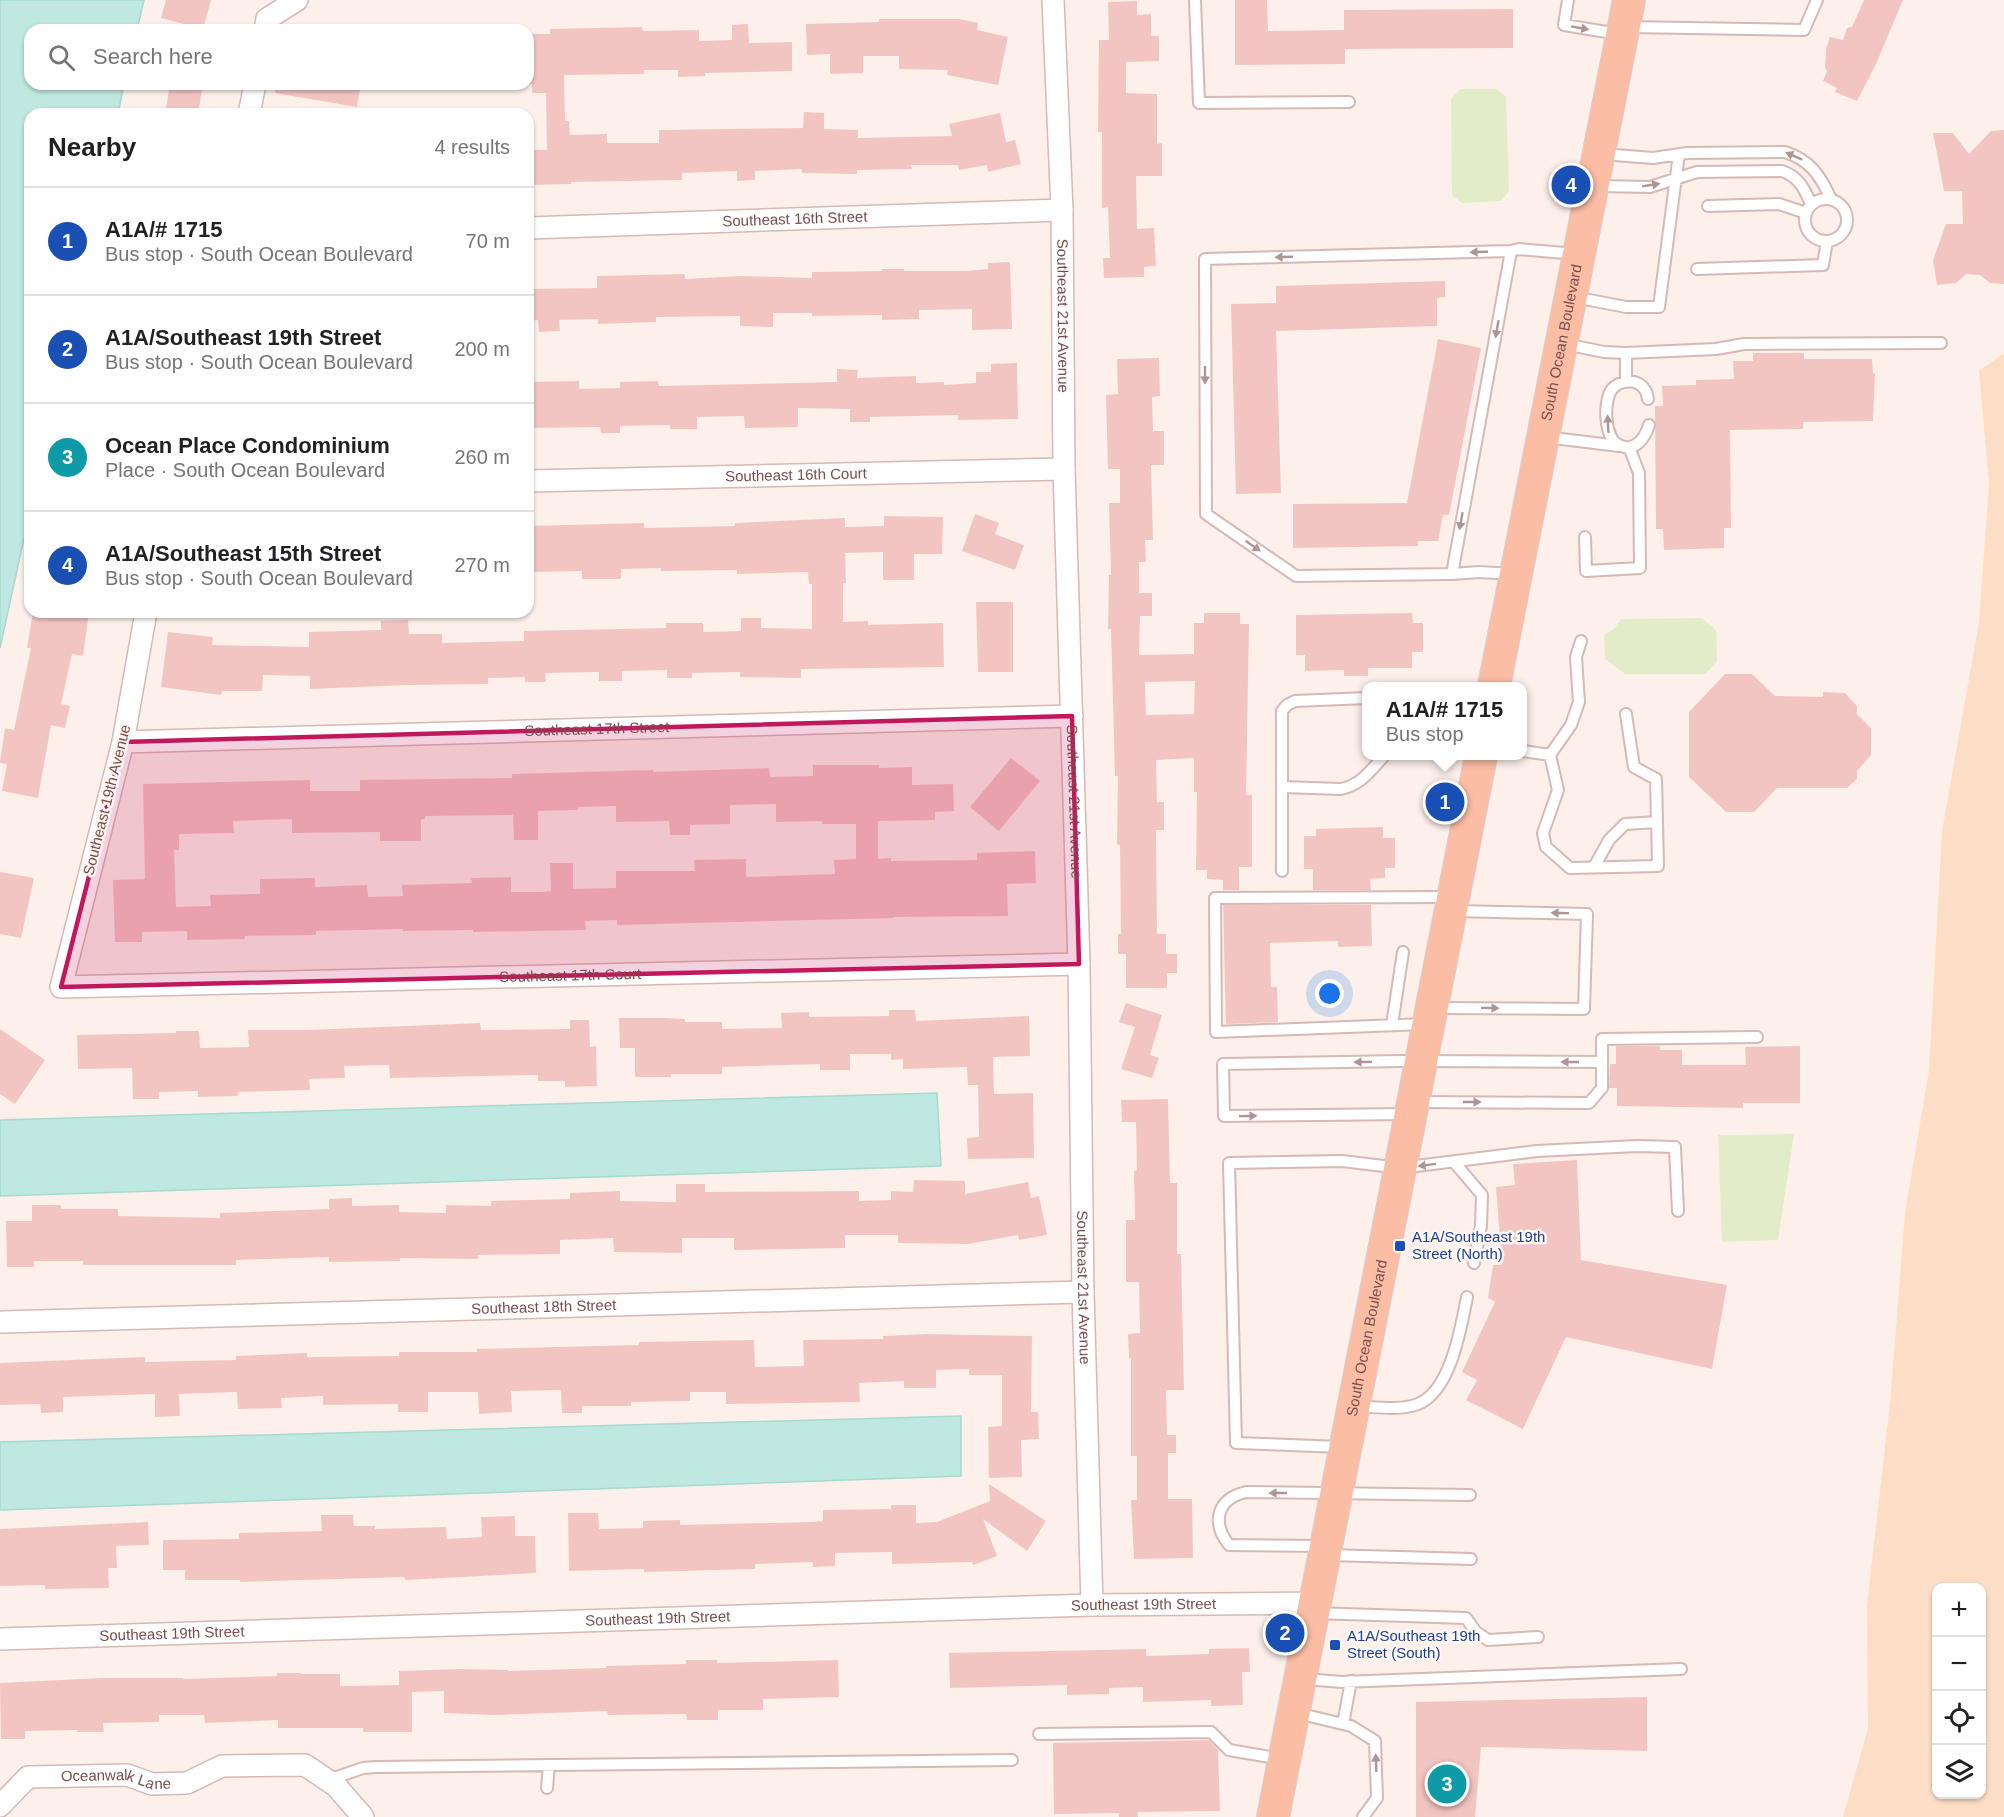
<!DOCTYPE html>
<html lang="en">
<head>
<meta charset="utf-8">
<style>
  body { margin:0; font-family:Arial,sans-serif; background:#f2f2f2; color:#202124 }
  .controls { position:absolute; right:18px; bottom:18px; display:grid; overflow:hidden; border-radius:12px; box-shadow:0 2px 4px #0004 }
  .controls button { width:54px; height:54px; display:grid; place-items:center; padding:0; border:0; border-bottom:2px solid #e0e0e0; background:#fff; color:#202124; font:30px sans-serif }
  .you { position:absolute; left:1330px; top:994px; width:21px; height:21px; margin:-15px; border:4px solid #fff; border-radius:50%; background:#1a73e8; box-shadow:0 0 0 9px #1a73e833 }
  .badge { display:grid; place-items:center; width:39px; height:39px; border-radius:50%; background:#e75061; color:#fff; font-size:20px; font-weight:700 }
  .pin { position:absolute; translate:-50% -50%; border:3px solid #fff; box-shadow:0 2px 6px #0006 }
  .popup { position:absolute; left:1362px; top:682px; width:165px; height:78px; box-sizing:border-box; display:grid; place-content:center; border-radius:12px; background:#fff; filter:drop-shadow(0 2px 4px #0005); font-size:20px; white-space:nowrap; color:#757577 }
  .popup b { font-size:22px; color:#202124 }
  .popup::after { content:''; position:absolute; left:50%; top:100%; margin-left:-12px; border:12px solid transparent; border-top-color:#fff }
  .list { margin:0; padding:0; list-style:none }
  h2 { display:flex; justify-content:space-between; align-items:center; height:78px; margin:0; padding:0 24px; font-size:26px }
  h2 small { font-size:20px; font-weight:400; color:#757577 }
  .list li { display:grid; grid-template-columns:39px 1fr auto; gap:18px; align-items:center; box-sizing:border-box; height:108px; padding:0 24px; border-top:2px solid #e0e0e0 }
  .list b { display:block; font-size:22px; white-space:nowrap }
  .list p { margin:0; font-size:20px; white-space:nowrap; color:#757577 }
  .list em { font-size:20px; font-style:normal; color:#757577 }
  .icon { flex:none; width:33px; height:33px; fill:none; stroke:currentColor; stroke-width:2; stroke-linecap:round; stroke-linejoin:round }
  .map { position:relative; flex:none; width:2004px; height:1817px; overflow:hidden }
  .search { position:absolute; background:#fff; box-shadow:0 2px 4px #0004; left:24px; top:24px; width:510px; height:66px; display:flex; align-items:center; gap:15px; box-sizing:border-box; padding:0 21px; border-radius:18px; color:#757577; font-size:22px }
  .panel { position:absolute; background:#fff; box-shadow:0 2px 4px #0004; left:24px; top:108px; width:510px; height:510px; border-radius:18px }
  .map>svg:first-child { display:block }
  .green { fill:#e3ecc8 }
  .sand { fill:#fcdec6; fill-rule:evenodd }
  .water { fill:#bee8e0; stroke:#a4dad0; stroke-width:1.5 }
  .building { fill:#f3c5c2; fill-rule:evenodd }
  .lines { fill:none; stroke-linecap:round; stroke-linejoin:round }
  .lane-casing { stroke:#d5b9b5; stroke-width:14 }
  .street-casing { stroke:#d5b9b5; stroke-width:24 }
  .primary-casing { stroke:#dacdcd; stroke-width:34 }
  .lane { stroke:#fff; stroke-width:10 }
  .street { stroke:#fff; stroke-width:21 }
  .primary { stroke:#fbbda4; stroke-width:32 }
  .oneway { fill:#af9494 }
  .marked { fill:#c2185b; fill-opacity:0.2; stroke:#c2185b; stroke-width:4.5; stroke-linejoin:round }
  .transit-dot { fill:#1a4fb4; stroke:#fff6f2; stroke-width:2 }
  .labels { text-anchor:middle; stroke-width:5; stroke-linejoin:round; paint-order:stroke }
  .street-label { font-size:15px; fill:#7a4d4d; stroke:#fff6f2 }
  .transit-label { font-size:15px; fill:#164399; stroke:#fff6f2; text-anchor:start }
</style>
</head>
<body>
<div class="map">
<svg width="2004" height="1817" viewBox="0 0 2004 1817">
  <rect width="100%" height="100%" fill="#fdf0eb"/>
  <path class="green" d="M1460,89H1496L1506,97L1509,191L1501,201L1462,203L1452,195L1451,99Z
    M1702,618L1716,630L1717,662L1705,674H1625L1605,659L1604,635L1614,629L1621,619Z
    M1794,1134L1778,1240L1722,1242L1718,1135Z"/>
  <path class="sand" d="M2004,353V1817H1843L1868,1728L1867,1605L1890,1403L1905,1213L1929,1070L1942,831L1979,622L1989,484L1979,371ZM1936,1588H1982V1794H1936Z"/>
  <path class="water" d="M0,0H144L137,30H30V84H124L118,114H30V511L0,648Z
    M937,1093L941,1166L0,1196V1120Z
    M961,1416V1476L0,1510V1442Z"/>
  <path class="building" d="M166,0H211L203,29L161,18Z
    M1235,0H1267L1268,31L1344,30V10L1513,9V48L1345,49V64L1235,65Z
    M1864,0H1903L1876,64L1857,101L1835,92L1837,88L1823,81L1827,71L1825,67L1826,49L1830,37L1843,40L1847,28L1852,27Z
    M1137,1V15L1151,14V36H1159V61L1126,62V93L1157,94V144L1162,143V176H1136L1137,229L1154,228L1156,266L1144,267V277L1104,278L1103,258H1110L1108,207L1102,208V132H1098L1099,40H1109L1108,2Z
    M879,19H959L978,23L977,30L1008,37L998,85L947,75L948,70L899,69V56H863V73L830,74V54L807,55L806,24L879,22Z
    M748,24L749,43L792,42V71L705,73V76L678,77V70H644V74L564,75L565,121H569L570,135L607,134V143H659V130L803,128L804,112L824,113V129L858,130V138L952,136L949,124L1000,113L1006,142L1015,140L1021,164L988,172L987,165L959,170L958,165H911L912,169L857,170V174L802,173V169L755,171V180L737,181V171L682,173V180L571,182V184L528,185V150H547L546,93H532V84H528V34H550V29L642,27L643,31L699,30V41L732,40V25Z
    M170,84H203L198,114H165Z
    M276,84H361L357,107L275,93Z
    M2004,130V284L1990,283L1980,275L1966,274L1956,283L1937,285L1933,260L1946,224H1963L1962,191H1944L1933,133H1953L1969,154L1991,131Z
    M1010,262L1012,329L972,330V309L919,310V319L882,320V315L812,316V313H773V327L740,326V316L656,317V322L598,324V319L559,320L560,331L539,332L538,320L528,321V289L597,288V276L685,274V279L741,276L812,278V272L882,271V269H904V271H966L988,269V263Z
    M1445,281V297L1437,298V326L1276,331L1281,493L1236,494L1231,304L1276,303V286Z
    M1438,339L1481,348L1449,515H1443L1438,541H1418V546L1293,548V504L1407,503Z
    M1753,353H1804V359H1872L1873,373H1875L1873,421L1803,422V429L1730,430L1731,528H1724V548L1664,550L1663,529H1656L1655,406H1663L1662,386L1696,385V380L1734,379L1733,361H1753Z
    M1159,358L1160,396L1152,397L1153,431H1164V465H1151L1153,540H1145L1146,562H1139V593H1152V616H1140L1139,655L1194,654V623H1204V613H1240V624H1249L1246,795H1252V867H1239V890H1223V880L1207,879V870H1196L1197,792H1194V758L1156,760L1157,802H1164V830H1156L1157,934H1166V954H1177V973H1167V988H1126V954H1118V934H1121L1120,845H1117L1118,776H1115L1111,629H1108L1109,575H1111L1109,503H1120V469H1108L1106,395L1118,394L1117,359ZM1195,681L1194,714L1146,715L1145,682Z
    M1017,363L1018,419L958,420V415L870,417V422H850V409L798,408V427L745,428L744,416L697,417V429H670V425L620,426V433H601L600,427L529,428L528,382L579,381V389L620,388V382L658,381L659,386L837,382V369L858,370L857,378L916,376V383L944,382V385L976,383V372H991V364Z
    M975,514L999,523L995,534L1024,545L1015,570L962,551Z
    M884,516L943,517L942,554H914V580H883V552L845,553L846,583H843V622L868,621V625L943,623L944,667L801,669V678L740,677V672L692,673V678H667V670L622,671V681H599V672L545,673L546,682H525V677L488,678V684L407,685L310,689V676L263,675L262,691H222L221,695L161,687L168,632L213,637L212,645L309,647V632L381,630V621L408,620L409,634H442V643L524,641V631L666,628V623H703V632L741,631V618H761V628L812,629V584H809L808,572L737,574V570L661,571V568L621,569V579H582V571L528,572V526L644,523V528L735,526V523L845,518V527L884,526Z
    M976,602H1013V672H978Z
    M33,612H89L83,656L72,654L61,704L70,706L65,728L51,725L38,798L2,791L7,764L0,763L5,728L14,730L31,648H27Z
    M1412,613L1413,623H1423V652H1412V668H1368V676H1344V670L1305,671V655H1296V615Z
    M1725,674H1752L1775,696L1823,697V692L1845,693L1857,706V714L1871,728V755L1857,771V779L1847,788H1777L1754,812H1726L1689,777V712Z
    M1011,758L1040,781L999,831L970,807Z
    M813,765H879V768L912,767V785L953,784L954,811L935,812V820L878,821V859L891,858V861L977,860V853L1035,851L1036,883L1007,884L1008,916L893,917V918L617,925V920L585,921L586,930L473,932V930L403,931V929L316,931V935L245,936V939L187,940V931L142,932V942H115L113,880L145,879L143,784L310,780V791H360V780L512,778V774L653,770V772L769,768L770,777L813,776ZM776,804V822L822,821V824H856V859L834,860L835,874L746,877V859L694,860L695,871H616V888L573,889V863H550L551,891L543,892H511V877L471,878L472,883L402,885L403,896L368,897L367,885L315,887V878L260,879V894L210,895L211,906L176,907L174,850H179V834L234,833L233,821L292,819V833L380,832V841H421V819H425V816L513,815L514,840H538V811L578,810V807L616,806V822L669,821L670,835H690V825L730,824V805Z
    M1383,827V838H1395V868H1385V878L1370,879L1371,890H1313V869H1304V836H1316V829Z
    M0,872L34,878L21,938L0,934Z
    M1223,905H1371L1372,946L1338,947V941L1270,943L1271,987H1277L1278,1022L1226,1024Z
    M1126,1003L1162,1015L1150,1055L1159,1058L1152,1078L1121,1069L1135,1027L1119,1022Z
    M889,1010H915L916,1021L1029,1016L1030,1056L993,1057L994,1094L1033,1093L1034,1158L968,1159L967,1138L979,1137L978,1085H968L967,1067L903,1069V1059L891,1060V1054H850V1070H820V1064L722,1067V1074H671V1077H635V1048H620L619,1018H664L685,1019V1022H722V1029L782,1028L781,1013L809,1012V1017L889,1016Z
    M570,1020H589L590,1047L596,1046L597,1086L565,1087V1081H538V1075L390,1078L389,1065L344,1066L345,1078L309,1079L310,1090L238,1092V1096L198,1097V1091L159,1092V1099H133L132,1068L78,1069L77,1035L176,1033V1031H199L200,1048L249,1047L248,1030H308L480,1023L481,1030L570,1029Z
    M0,1029L45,1060L15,1104L0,1094Z
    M1616,1046H1660V1050H1682V1065H1746L1745,1047L1800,1046V1103H1743V1108L1617,1106V1088H1609L1610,1064H1616Z
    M1168,1099L1170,1183H1177V1254H1181L1184,1390H1166L1167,1435H1176V1453H1168V1499H1192L1193,1558L1134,1559L1131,1500H1137V1456H1131V1358H1129L1128,1334L1140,1333L1139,1282H1126V1220H1135L1134,1171L1137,1170L1136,1122H1122L1121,1100Z
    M1577,1160L1581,1260L1727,1285L1712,1369L1566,1337L1523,1429L1466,1400L1477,1380L1462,1372L1495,1302L1488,1298L1493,1265H1502L1496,1187L1515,1185L1513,1164Z
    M914,1180L965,1181V1194L1028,1182L1031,1198L1039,1196L1047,1235L1019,1240L1018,1235L968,1244L898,1243V1235H845V1248L734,1250V1238H682V1253L614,1252L613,1238L560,1240V1254L478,1255V1259L400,1258V1261L329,1262V1257L236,1260V1265H83V1261H34V1267H7L6,1221H32V1205H61V1209H118V1216L220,1218V1213L329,1209V1199L352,1198V1206L399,1205V1212L446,1213V1205L491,1206V1201L570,1199V1193L620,1191V1201L676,1202V1184H705V1192L859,1191V1201L891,1200V1191L913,1192Z
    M927,1334L1032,1336L1031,1412H1038L1039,1439L1021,1440L1022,1477L989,1478L988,1427L1002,1426V1375H969V1369L936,1370V1388H904V1381L859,1383L860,1402L726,1404V1392H690V1401L631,1402V1406H582V1413H562L561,1390L511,1391L512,1412L479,1414L478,1392H428V1412H398V1404L323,1405V1396L281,1398L282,1408L238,1409L237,1392L179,1394L180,1416L155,1417V1394L63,1397V1412L41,1413L40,1404L0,1405V1363L145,1357V1362L236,1360V1356L307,1353V1357L399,1356V1352H477V1349L639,1345V1342L754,1340L755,1367L804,1366L803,1340L883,1339V1336Z
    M989,1484L1046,1521L1027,1551L983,1519L997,1556L973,1565L972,1562L892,1564V1552L835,1553V1566L813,1567V1562L755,1564V1569L644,1572V1569L569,1571L568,1513H598L599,1529L643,1528V1521L680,1520V1525L812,1522L823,1521V1510L891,1509V1505H916V1523L937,1522L990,1501Z
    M321,1515H353L354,1526H375V1529L446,1527L447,1539L482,1537L481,1517L515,1516V1536H535L536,1573L405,1580L404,1577L240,1582V1580H185V1570H163V1540L239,1539V1533L322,1531Z
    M148,1522L149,1545L116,1546L117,1568H108L109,1588L45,1589V1585L0,1586V1529Z
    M1249,1648L1250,1672H1242L1243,1705L1211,1706V1700L1143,1702V1687L1109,1688V1694L1067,1695V1685L950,1688L949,1653L1146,1649V1656L1209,1654V1649Z
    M686,1660H717V1663L838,1660L839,1697L763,1699V1710H718V1720H687L686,1714L608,1715L607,1711L494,1715L444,1713V1691L412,1692V1732H363V1728H278V1720L205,1723L204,1715H159V1722L103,1723L104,1732H77V1730L25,1731V1739H1L0,1683L102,1678H183V1679L277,1676V1673H301V1674H340V1686L399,1685V1671L460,1669L508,1670V1671L606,1668V1666L686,1664Z
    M1647,1697V1751L1481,1747L1475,1817H1416V1702Z
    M1209,1740L1218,1750L1220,1811L1138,1812V1817H1119V1813L1054,1814L1053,1743Z"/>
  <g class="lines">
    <defs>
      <path id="lane" d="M1195,0L1199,103L1349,102
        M1568,0L1564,25L1619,34
        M1627,27L1804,30L1817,0
        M1602,154L1653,158L1687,153L1785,152C1810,160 1820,175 1831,199
        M1596,186L1650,187L1697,172L1782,171C1799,177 1804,188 1811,204
        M1805 220a21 21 0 1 1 42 0a21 21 0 1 1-42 0Z
        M1708,206L1779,204L1806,213
        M1697,269L1823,265L1827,241
        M1574,297L1626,307H1659L1679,154
        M1565,344L1604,352L1626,353V382
        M1626,353L1716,349L1744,344L1941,343
        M1648,399C1647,396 1647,392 1645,390C1638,378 1620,380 1612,389C1603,401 1604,438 1619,445C1635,453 1645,438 1649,425
        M1545,437L1619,446
        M1585,537L1586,571L1640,568L1639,473L1629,447
        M1452,574L1511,251
        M1514,574L1479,572L1452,574L1296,576L1206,514L1205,259L1511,251L1519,249L1576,254
        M1523,751L1550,755L1558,790L1543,833L1546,847L1570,868L1658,866L1656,779L1634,767L1626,714
        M1550,755L1571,725L1579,702L1576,657L1581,641
        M1282,787L1341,789C1361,785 1371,770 1384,756
        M1594,867L1609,840L1625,824L1657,822
        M1282,871V711L1287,705L1295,701L1367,698
        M1435,1008L1584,1009L1587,914L1454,911
        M1425,1024L1216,1032L1215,898L1450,897
        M1392,1025L1403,952
        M1602,1062V1039L1757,1037
        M1408,1114L1224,1116L1223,1064L1402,1061L1602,1062V1088L1589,1103L1417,1102
        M1454,1162L1482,1195L1481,1226L1474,1263
        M1357,1406C1377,1407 1399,1411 1418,1404C1451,1391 1461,1327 1467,1297
        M1342,1447L1236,1443L1229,1163L1342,1161L1400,1168L1537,1151L1637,1146L1675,1147L1678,1211
        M1324,1546L1229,1545C1211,1522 1217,1499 1246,1492L1470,1495
        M1328,1555L1471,1559
        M1314,1613L1466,1618L1476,1632L1488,1640L1538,1637
        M1304,1679L1342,1682L1681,1669
        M1297,1713L1351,1726L1375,1741L1377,1798L1363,1817
        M1343,1724L1351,1681
        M1039,1734L1211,1732L1229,1750L1281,1759
        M328,1780L363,1768L376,1767L1012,1760
        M547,1788L549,1765"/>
      <g id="street">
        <path id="s1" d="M1053,0L1062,210L1064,469L1079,964L1083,1292L1092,1605"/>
        <path d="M265,30L267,19L297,0"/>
        <path d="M249,114L255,84"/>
        <path id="s2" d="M528,228L1062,210"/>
        <path id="s3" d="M528,481L1064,469"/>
        <path id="s4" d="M146,612L123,742L61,987L1079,964"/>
        <path id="s5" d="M123,742L1072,716"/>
        <path id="s6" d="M2,1322L1083,1292"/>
        <path id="s7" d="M0,1639L1092,1605L1315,1603"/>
        <path id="s8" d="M0,1806L28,1777L127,1775L152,1784L187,1783L222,1766L305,1765L336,1786L363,1817"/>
      </g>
      <g id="primary">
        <path id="s9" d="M1494,686L1629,0"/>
        <path id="s10" d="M1273,1817L1481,756"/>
      </g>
    </defs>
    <use href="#lane" class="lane-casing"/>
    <use href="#street" class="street-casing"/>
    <use href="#primary" class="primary-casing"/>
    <use href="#lane" class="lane"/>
    <use href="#street" class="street"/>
    <use href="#primary" class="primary"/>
  </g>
  <defs><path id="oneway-solid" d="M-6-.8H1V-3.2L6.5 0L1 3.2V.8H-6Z" transform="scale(1.5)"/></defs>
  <g class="oneway">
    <use href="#oneway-solid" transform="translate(1580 28) rotate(10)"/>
    <use href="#oneway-solid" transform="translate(1794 156) rotate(-156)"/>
    <use href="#oneway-solid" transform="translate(1651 185) rotate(-9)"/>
    <use href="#oneway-solid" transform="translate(1479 252) rotate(178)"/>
    <use href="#oneway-solid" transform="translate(1284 257) rotate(178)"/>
    <use href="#oneway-solid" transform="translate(1497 329) rotate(100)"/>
    <use href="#oneway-solid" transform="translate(1205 375) rotate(90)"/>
    <use href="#oneway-solid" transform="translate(1608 424) rotate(-93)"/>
    <use href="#oneway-solid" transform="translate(1461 521) rotate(100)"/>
    <use href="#oneway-solid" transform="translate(1253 546) rotate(35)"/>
    <use href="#oneway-solid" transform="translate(1560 913) rotate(-179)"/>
    <use href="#oneway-solid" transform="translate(1490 1008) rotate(1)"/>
    <use href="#oneway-solid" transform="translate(1363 1062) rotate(179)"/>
    <use href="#oneway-solid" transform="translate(1570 1062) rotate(-180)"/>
    <use href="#oneway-solid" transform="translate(1472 1102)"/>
    <use href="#oneway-solid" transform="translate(1248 1116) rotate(-1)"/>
    <use href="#oneway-solid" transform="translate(1427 1165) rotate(173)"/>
    <use href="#oneway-solid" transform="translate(1278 1493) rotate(-180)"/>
    <use href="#oneway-solid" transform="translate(1376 1763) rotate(-92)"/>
  </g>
  <path class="marked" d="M1072,716L1079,964L61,987L123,742Z"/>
  <g class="transit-dot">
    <rect x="1394" y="1240" width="12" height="12" rx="3"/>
    <rect x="1329" y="1639" width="12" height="12" rx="3"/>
  </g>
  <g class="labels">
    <g class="street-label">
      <text dy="5" stroke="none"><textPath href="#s2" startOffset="267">Southeast 16th Street</textPath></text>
      <text dy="5" stroke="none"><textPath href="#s1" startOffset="316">Southeast 21st Avenue</textPath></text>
      <text dy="5" stroke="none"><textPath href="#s9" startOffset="350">South Ocean Boulevard</textPath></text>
      <text dy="5" stroke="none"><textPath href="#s3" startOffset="268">Southeast 16th Court</textPath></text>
      <text dy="5" stroke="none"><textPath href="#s5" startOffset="474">Southeast 17th Street</textPath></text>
      <text transform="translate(107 800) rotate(-76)" y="5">Southeast 19th Avenue</text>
      <text dy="5" stroke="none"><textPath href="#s1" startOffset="802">Southeast 21st Avenue</textPath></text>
      <text dy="5" stroke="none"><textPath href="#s4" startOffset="894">Southeast 17th Court</textPath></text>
      <text dy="5" stroke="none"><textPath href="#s1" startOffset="1288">Southeast 21st Avenue</textPath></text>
      <text dy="5" stroke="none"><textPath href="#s6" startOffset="542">Southeast 18th Street</textPath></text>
      <text dy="5" stroke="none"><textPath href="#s10" startOffset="488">South Ocean Boulevard</textPath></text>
      <text dy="5" stroke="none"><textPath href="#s7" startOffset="1144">Southeast 19th Street</textPath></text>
      <text dy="5" stroke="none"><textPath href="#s7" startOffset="658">Southeast 19th Street</textPath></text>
      <text dy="5" stroke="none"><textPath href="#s7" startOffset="172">Southeast 19th Street</textPath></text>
      <text dy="5" stroke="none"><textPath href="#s8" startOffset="129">Oceanwalk Lane</textPath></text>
    </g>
    <g class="transit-label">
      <text x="1412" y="1242">A1A/Southeast 19th<tspan x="1412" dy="17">Street (North)</tspan></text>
      <text x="1347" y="1641">A1A/Southeast 19th<tspan x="1347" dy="17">Street (South)</tspan></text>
    </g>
  </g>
</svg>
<div class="controls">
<button>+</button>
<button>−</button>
<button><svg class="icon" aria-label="locate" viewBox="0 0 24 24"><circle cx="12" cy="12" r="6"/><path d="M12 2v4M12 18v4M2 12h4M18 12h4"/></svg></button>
<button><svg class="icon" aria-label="layers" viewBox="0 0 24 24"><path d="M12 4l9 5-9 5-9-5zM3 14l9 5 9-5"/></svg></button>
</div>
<div class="you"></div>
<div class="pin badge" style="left:1445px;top:802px;background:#1a4fb4">1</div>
<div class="popup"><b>A1A/# 1715</b>Bus stop</div>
<div class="pin badge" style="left:1285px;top:1633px;background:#1a4fb4">2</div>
<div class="pin badge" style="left:1447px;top:1784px;background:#0f9aa8">3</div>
<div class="pin badge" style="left:1571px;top:185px;background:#1a4fb4">4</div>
<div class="search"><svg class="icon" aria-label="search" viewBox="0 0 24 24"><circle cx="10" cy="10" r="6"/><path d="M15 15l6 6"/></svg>Search here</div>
<section class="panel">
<h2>Nearby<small>4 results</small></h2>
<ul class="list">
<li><span class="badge" style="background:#1a4fb4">1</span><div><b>A1A/# 1715</b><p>Bus stop · South Ocean Boulevard</p></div><em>70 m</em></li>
<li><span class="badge" style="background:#1a4fb4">2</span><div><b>A1A/Southeast 19th Street</b><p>Bus stop · South Ocean Boulevard</p></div><em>200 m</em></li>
<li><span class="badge" style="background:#0f9aa8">3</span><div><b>Ocean Place Condominium</b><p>Place · South Ocean Boulevard</p></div><em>260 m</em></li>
<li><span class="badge" style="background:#1a4fb4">4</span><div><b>A1A/Southeast 15th Street</b><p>Bus stop · South Ocean Boulevard</p></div><em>270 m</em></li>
</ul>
</section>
</div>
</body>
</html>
